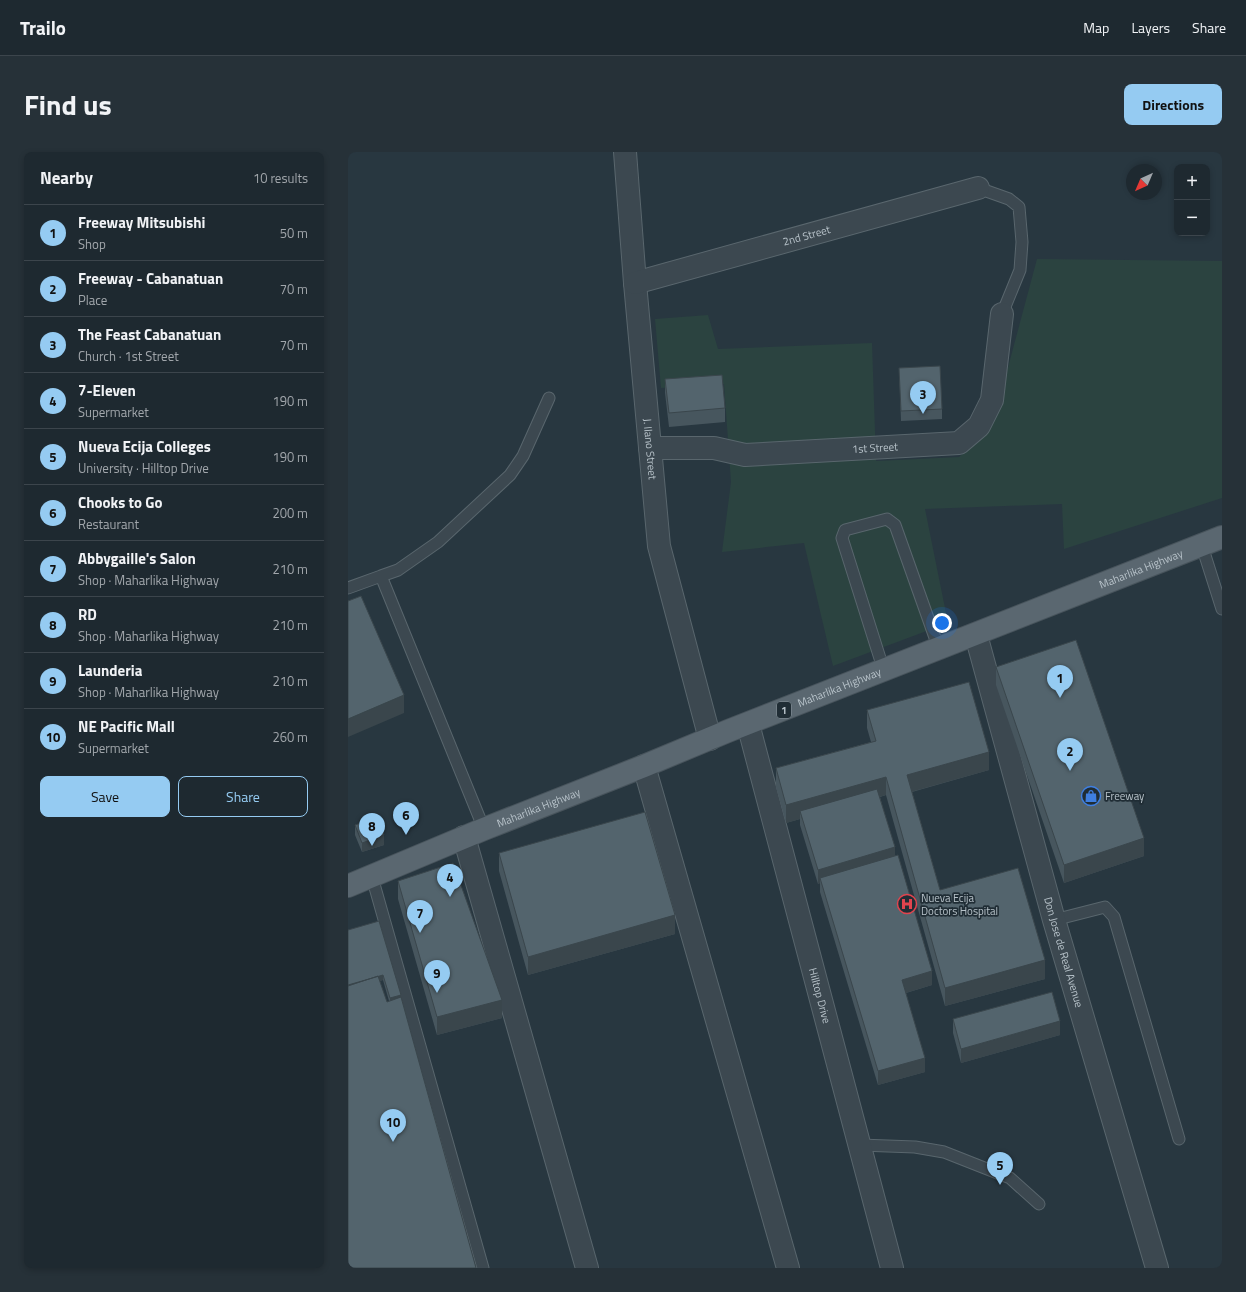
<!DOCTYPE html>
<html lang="en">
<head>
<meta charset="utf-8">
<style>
  body { margin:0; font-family:"Titillium Web",sans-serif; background:#263138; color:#f1f3f6 }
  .controls { position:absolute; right:12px; top:12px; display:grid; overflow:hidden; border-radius:8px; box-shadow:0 2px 6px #0003 }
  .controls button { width:36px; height:36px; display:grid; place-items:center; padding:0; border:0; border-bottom:1px solid #3c454c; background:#1e2930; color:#f1f3f6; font:20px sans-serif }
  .compass { position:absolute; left:778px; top:12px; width:36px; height:36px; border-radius:50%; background:#1e2930; box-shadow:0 2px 6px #0003; rotate:224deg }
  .you { position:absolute; left:594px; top:471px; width:14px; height:14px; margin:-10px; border:3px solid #fff; border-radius:50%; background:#1a73e8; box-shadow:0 0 0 6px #1a73e833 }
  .badge { display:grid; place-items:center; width:26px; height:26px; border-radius:50%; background:#95cbf2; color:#111; font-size:13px; font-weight:700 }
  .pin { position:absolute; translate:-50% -33px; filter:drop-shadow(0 1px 2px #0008) }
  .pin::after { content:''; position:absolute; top:21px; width:14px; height:12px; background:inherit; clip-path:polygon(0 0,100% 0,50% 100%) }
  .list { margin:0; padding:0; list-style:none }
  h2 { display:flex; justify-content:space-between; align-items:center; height:52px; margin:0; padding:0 16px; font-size:17px }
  h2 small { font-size:13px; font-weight:400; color:#a1a6ab }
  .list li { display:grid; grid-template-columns:26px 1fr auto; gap:12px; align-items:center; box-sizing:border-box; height:56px; padding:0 16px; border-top:1px solid #3c454c }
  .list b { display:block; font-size:15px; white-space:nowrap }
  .list p { margin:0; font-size:13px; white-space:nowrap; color:#a1a6ab }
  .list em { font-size:13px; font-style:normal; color:#a1a6ab }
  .actions { display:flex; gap:8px; padding:12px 16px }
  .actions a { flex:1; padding:9px 0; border:1px solid #95cbf2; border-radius:8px; text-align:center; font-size:14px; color:#95cbf2 }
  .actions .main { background:#95cbf2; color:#111 }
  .map { position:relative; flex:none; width:874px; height:1116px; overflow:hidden; border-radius:8px }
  header { display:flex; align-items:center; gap:24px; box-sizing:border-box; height:56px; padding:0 20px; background:#1e2930; border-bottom:1px solid #3c454c }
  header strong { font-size:19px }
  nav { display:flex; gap:22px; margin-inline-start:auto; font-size:14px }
  .intro { display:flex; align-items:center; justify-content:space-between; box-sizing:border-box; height:96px; padding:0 24px }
  h1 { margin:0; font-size:28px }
  .button { padding:10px 18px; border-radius:8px; background:#95cbf2; color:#111; font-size:14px; font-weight:700 }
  main { display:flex; gap:24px; padding:0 24px }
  aside { flex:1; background:#1e2930; border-radius:8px; box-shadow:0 2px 6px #0003 }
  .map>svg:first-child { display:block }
  .green { fill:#2b4340 }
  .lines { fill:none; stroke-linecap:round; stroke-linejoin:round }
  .lane-casing { stroke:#59666d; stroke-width:13 }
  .street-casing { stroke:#59666d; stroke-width:24 }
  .primary-casing { stroke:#48545c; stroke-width:24 }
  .lane { stroke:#3c4850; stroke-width:11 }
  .street { stroke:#3c4850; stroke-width:22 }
  .primary { stroke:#5a6770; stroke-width:22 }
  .wall { fill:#47565e; fill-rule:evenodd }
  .shaded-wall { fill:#3a464c }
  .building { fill:#53646d; stroke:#3a464c }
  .labels { text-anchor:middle; stroke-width:3.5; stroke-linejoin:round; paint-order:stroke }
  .shield { fill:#202d35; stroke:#8a969d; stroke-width:1 }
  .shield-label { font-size:10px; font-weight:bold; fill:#b8c3ca }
  .street-label { font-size:11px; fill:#b8c3ca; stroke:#202d35 }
  .poi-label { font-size:11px; fill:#b8c3ca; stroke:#202d35; text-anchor:start }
</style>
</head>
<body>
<header>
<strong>Trailo</strong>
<nav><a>Map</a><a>Layers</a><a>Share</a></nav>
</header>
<div class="intro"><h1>Find us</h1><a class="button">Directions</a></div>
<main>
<aside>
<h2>Nearby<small>10 results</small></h2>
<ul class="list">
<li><span class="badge">1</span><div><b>Freeway Mitsubishi</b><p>Shop</p></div><em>50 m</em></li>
<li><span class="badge">2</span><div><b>Freeway - Cabanatuan</b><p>Place</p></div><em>70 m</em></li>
<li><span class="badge">3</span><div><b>The Feast Cabanatuan</b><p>Church · 1st Street</p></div><em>70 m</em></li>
<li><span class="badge">4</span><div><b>7-Eleven</b><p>Supermarket</p></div><em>190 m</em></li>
<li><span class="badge">5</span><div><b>Nueva Ecija Colleges</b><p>University · Hilltop Drive</p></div><em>190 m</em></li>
<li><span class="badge">6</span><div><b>Chooks to Go</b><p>Restaurant</p></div><em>200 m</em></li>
<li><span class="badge">7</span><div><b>Abbygaille's Salon</b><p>Shop · Maharlika Highway</p></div><em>210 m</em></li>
<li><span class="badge">8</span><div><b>RD</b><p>Shop · Maharlika Highway</p></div><em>210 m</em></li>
<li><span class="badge">9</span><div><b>Launderia</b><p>Shop · Maharlika Highway</p></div><em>210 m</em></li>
<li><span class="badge">10</span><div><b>NE Pacific Mall</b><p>Supermarket</p></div><em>260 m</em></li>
</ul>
<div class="actions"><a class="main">Save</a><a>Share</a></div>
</aside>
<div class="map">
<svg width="874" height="1116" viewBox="0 0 874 1116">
  <rect width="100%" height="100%" fill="#283740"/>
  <path class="green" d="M689,107L874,109V346L716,397L714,352L577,357L600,471L485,514L456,391L374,400L383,330L376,232L313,236L307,167L360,163L370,197L524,191L528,309L611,305L636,282L651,249Z"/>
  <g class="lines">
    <defs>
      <path id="lane" d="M630,36L661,47L671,55L674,90L672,118L654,162
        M854,394L874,457
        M33,424L50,418L90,390L162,323L175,304L201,246
        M0,436L33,424L136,677
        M536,519L494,386L497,378L539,367L547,373L591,497
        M24,725L135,1116
        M706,768L757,755L766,765L831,987
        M512,993L567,995L596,1000L662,1026L691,1052"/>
      <g id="street">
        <path id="s1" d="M277,0L287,131L311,394L362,587"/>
        <path id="s2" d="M287,131L630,36"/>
        <path id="s3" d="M302,296H366L397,303L611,291L631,274L644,248L654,162"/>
        <path id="s4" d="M628,483L706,768L809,1116"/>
        <path id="s5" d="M400,572L544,1116"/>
        <path d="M296,614L440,1116"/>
        <path d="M116,685L239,1116"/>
      </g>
      <g id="primary">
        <path id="s6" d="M0,734L136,677L296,614L380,579L874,385"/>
      </g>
    </defs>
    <use href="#lane" class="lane-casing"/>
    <use href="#street" class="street-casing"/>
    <use href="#primary" class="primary-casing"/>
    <use href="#lane" class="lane"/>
    <use href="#street" class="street"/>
    <use href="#primary" class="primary"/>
  </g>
  <path class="wall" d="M551,216L594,257V267L553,269Z
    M317,227L377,256V270L321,275L317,241Z
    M648,515L796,704L716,731L648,533Z
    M519,558L641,618L564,640L592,738L697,827L597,854L538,643L532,645L547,704L584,833L558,841L577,920L530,933L472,740V731L470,732L452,673V667L438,671L428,635V616L523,590L519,576Z
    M7,673L36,693L14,700L7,683Z
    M151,701L327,782L180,823L151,719Z
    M50,729L154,866L89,883L50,747Z
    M0,778L53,845L128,1116ZM35,828L41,849L39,850L31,829Z
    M605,867L712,883L613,911L605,881Z"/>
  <path class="shaded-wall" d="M56,543V561L0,585V567Z
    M641,600V618L559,641V623Z
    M538,625V643L454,667L452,659V667L438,671V653Z
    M36,683V693L14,700V691Z
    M796,686V704L716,731V713Z
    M547,695V709L472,726V731L470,732V718Z
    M327,763V782L180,823V805Z
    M697,808V827L597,854V836Z
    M584,819V833L554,842V828Z
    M35,823V828L0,838V833Z
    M53,843V848L42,851V846Z
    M154,848V866L89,883V865Z
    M712,869V883L613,911V897Z
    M577,906V920L530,933V919Z"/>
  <path class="building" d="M592,214L594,257L553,259L551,216Z
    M374,223L377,256L321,261L317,227Z
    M13,444L56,543L0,567V449Z
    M728,488L796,686L716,713L648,515Z
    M621,530L641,600L559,623L592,738L670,716L697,808L597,836L538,625L438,653L428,616L528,589L519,558Z
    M529,637L547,695L470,718L452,659Z
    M297,660L327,763L180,805L151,701Z
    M29,665L36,683L14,691L7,673Z
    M550,703L584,819L554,828L577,906L530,919L472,726Z
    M105,711L154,848L89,865L50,729Z
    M31,769L53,843L42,846L35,823L0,833V778Z
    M30,824L39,850L53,845L128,1116H0V834Z
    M704,840L712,869L613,897L605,867Z"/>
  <defs>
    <symbol id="shop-ring" viewBox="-11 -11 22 22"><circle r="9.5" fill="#202d35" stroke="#3f7fe0" stroke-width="1.5"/><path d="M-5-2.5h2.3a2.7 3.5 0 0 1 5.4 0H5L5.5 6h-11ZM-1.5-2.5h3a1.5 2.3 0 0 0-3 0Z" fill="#3f7fe0"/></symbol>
    <symbol id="hospital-ring" viewBox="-11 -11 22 22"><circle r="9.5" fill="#202d35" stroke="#e0444e" stroke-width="1.5"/><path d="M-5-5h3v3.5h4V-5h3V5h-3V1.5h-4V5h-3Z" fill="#e0444e"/></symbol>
  </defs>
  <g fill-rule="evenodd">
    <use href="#shop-ring" x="732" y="633" width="22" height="22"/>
    <use href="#hospital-ring" x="548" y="741" width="22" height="22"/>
  </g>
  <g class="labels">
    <rect class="shield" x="429" y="550" width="14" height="16" rx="3"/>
    <g class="shield-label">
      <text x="436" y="562">1</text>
    </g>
    <g class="street-label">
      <text dy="4" stroke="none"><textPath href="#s2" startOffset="178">2nd Street</textPath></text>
      <text dy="4" stroke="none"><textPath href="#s3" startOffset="226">1st Street</textPath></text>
      <text dy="4" stroke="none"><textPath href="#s1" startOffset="298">J. Ilano Street</textPath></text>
      <text dy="4" stroke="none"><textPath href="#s6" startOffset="854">Maharlika Highway</textPath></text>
      <text dy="4" stroke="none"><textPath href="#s6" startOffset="530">Maharlika Highway</textPath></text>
      <text dy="4" stroke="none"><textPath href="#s6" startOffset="206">Maharlika Highway</textPath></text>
      <text dy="4" stroke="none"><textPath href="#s4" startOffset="329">Don Jose de Real Avenue</textPath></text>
      <text dy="4" stroke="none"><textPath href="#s5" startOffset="281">Hilltop Drive</textPath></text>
    </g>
    <g class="poi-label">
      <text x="757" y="648">Freeway</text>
      <text x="573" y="750">Nueva Ecija<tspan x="573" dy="13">Doctors Hospital</tspan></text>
    </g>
  </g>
</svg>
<div class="controls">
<button>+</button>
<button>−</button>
</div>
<svg class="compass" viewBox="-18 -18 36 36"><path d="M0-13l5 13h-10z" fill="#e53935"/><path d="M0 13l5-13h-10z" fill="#a1a6ab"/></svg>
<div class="you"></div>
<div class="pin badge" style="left:712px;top:546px">1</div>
<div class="pin badge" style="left:722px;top:619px">2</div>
<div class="pin badge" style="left:575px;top:262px">3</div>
<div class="pin badge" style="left:102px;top:745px">4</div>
<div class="pin badge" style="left:652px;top:1033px">5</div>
<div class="pin badge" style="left:58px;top:683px">6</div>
<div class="pin badge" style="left:72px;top:781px">7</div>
<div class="pin badge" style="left:24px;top:694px">8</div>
<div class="pin badge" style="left:89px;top:841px">9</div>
<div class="pin badge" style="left:45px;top:990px">10</div>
</div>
</main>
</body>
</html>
